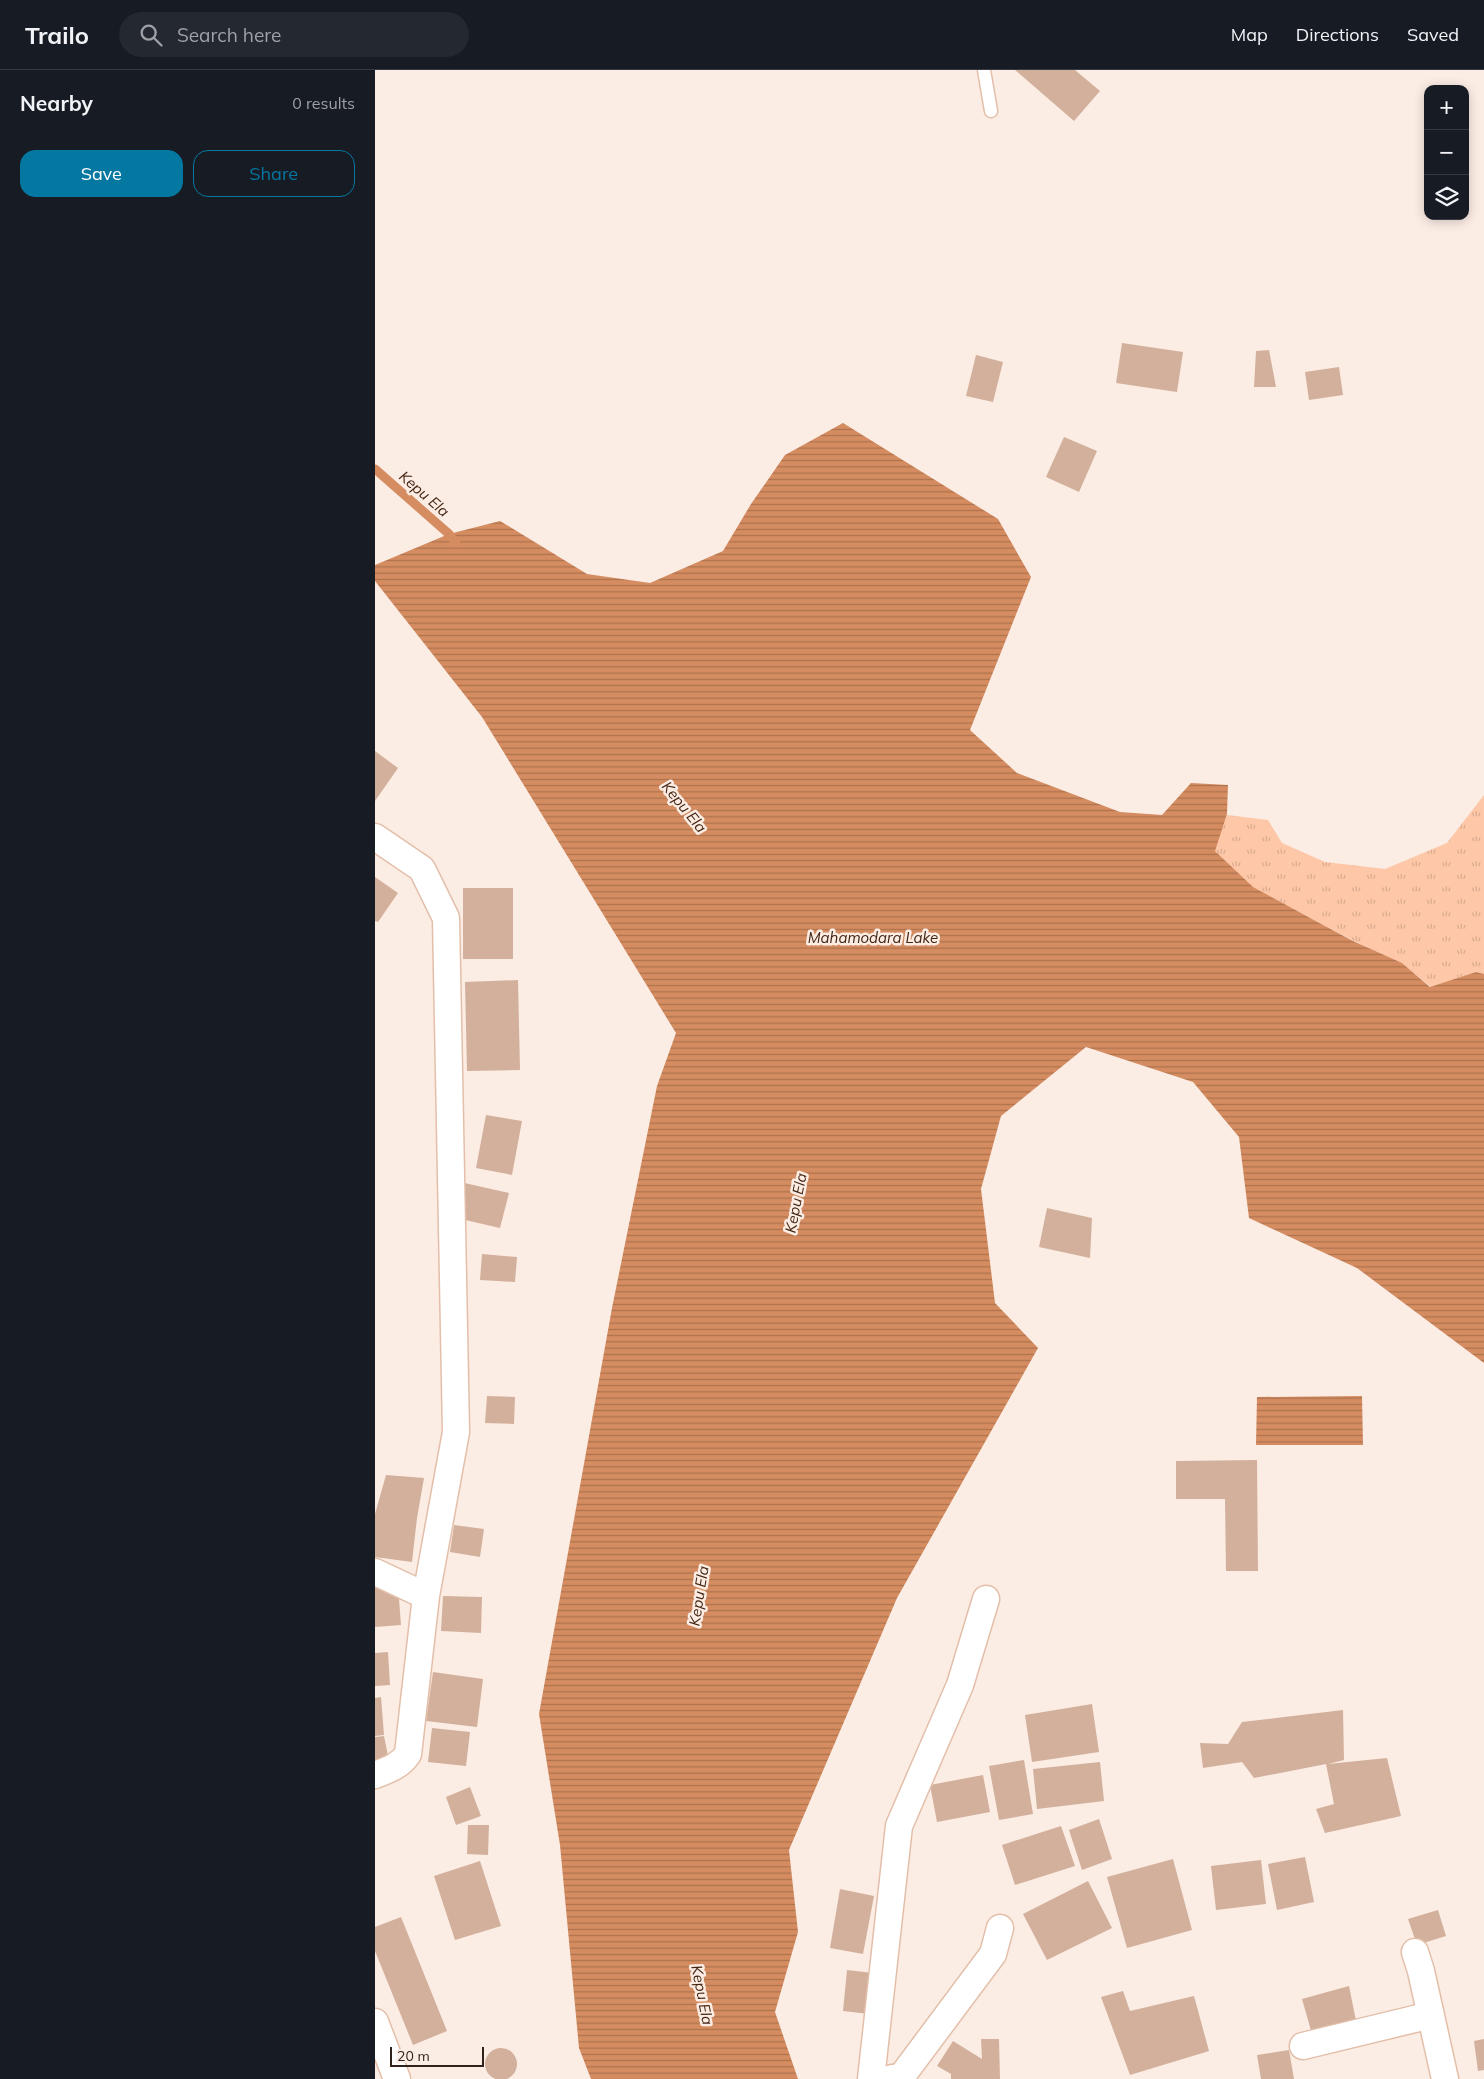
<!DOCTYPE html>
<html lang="en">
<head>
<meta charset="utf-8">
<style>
  body { margin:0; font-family:Mulish,sans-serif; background:#242831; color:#f1f3f6 }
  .controls { position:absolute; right:15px; top:15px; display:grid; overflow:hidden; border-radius:10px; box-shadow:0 2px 12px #0003 }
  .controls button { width:45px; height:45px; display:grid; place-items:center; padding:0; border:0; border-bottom:1px solid #363941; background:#171b24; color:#f1f3f6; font:25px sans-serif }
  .scale { position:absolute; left:15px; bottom:12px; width:94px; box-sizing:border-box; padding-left:5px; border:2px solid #30221a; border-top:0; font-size:14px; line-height:18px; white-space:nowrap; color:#30221a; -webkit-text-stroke:4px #fbece4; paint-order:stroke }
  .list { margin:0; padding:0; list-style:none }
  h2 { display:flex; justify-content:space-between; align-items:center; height:65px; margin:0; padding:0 20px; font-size:21px }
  h2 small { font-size:16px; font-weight:400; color:#9ea1a6 }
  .actions { display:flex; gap:10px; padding:15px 20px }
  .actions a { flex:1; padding:11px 0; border:1px solid #0578a2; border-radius:15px; text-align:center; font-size:18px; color:#0578a2 }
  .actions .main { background:#0578a2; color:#fff }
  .icon { flex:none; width:28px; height:28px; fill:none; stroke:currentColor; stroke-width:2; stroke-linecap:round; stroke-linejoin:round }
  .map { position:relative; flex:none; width:1109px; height:2009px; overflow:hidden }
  header { display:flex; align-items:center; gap:30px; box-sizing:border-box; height:70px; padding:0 25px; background:#171b24; border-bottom:1px solid #363941 }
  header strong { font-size:24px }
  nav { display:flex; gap:28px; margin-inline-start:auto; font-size:18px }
  .search { width:350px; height:45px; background:#242831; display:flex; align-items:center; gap:12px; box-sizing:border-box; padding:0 18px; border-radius:28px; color:#9ea1a6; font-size:19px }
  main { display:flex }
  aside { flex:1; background:#171b24 }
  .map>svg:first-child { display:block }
  .grass { fill:url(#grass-tufts) }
  .water { fill:url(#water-rules) }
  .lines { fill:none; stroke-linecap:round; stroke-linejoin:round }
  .stream { stroke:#d58c60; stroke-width:9 }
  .building { fill:#d3b09c }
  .service-casing { stroke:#e3bfaa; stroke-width:15 }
  .minor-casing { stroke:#e3bfaa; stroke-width:29 }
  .service { stroke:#fff; stroke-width:12 }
  .minor { stroke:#fff; stroke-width:26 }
  .labels { text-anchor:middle; stroke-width:5; stroke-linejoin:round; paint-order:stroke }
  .water-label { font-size:15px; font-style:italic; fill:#432512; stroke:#fbece4 }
</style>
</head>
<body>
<header>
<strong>Trailo</strong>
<div class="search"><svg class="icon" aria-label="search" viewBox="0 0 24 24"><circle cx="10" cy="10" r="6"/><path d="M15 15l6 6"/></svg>Search here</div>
<nav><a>Map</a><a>Directions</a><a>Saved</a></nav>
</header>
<main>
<aside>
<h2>Nearby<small>0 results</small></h2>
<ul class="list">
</ul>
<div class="actions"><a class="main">Save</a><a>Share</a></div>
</aside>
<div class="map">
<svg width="1109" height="2009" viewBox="0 0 1109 2009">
  <defs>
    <pattern id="grass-tufts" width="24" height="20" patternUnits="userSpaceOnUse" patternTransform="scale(1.25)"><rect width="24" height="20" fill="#fec7a7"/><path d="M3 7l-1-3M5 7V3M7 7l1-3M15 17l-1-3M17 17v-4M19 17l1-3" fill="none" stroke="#daab8f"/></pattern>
    <pattern id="water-rules" width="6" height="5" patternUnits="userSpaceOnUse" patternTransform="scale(1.25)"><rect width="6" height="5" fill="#d58c60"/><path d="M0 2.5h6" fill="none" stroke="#ad724e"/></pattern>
  </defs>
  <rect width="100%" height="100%" fill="#fbece4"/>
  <path class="grass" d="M1109,725V904L1101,902L1056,917L1028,894L979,871L877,817L839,780L852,745L893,750L907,773L950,792L1010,799L1072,773Z"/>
  <path class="water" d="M468,353L623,449L656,507L595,660L642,703L745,742L787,745L816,713L853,715L852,744L840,781L878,817L978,871L1027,893L1055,917L1101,902L1109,904V1293L982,1198L874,1148L864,1067L818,1012L711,977L626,1046L606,1119L620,1233L663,1278L522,1528L414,1780L423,1862L400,1942L423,2009H216L204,1978L185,1775L164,1644L237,1238L282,1016L301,963L107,647L0,511V495L74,464L125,451L212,504L275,513L348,481L376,434L410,385Z
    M987,1326L988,1375H881L882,1327Z"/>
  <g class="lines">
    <path class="stream" d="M0,399L74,464L81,473"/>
  </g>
  <path class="building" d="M640,0H700L725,21L699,51Z
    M747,273L808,282L802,322L741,313Z
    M894,280L901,317H879L881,281Z
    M601,285L628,292L618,332L591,326Z
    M964,297L968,325L934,330L930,302Z
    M689,367L722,381L704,422L671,407Z
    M0,681L23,698L0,731Z
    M0,807L23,823L3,852L0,851Z
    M88,818H138V889H88Z
    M143,910L145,1000L92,1001L90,912Z
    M111,1045L147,1051L137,1105L101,1098Z
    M85,1112L134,1123L125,1158L77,1147Z
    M672,1138L717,1148L715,1188L664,1177Z
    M107,1184L142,1187L140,1212L105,1210Z
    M112,1326L140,1327L139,1354L110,1353Z
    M882,1390L883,1501H851L850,1429H801V1391Z
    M11,1405L49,1408L42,1448L37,1492L0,1487V1444Z
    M79,1455L109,1459L105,1487L75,1482Z
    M23,1516L26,1555L0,1557V1517Z
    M68,1526L107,1527L106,1563L66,1561Z
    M13,1582L15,1615L0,1616V1583Z
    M58,1602L108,1609L102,1657L51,1651Z
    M6,1627L9,1665L0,1666V1628Z
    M717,1634L724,1682L657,1692L650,1645Z
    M968,1640L969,1690L953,1694L1012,1688L1026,1746L950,1763L941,1739L959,1734L951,1694L879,1708L867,1692L828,1698L825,1673L853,1674L867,1652Z
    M57,1658L95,1662L91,1696L53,1692Z
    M9,1666L15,1696L0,1698V1667Z
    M649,1690L658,1744L624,1750L614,1696Z
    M725,1692L729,1731L662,1739L658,1699Z
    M608,1705L615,1742L562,1752L555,1715Z
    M95,1717L106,1746L81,1755L71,1727Z
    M724,1749L737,1789L707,1800L694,1760Z
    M93,1755H114L113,1785L92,1784Z
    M686,1756L700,1796L640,1815L627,1775Z
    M930,1787L939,1832L902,1840L893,1794Z
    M798,1789L817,1860L752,1878L732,1807Z
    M886,1790L891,1834L841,1840L836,1796Z
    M105,1791L126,1856L80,1870L59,1806Z
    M713,1811L737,1858L672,1890L648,1844Z
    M465,1819L499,1826L488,1884L455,1878Z
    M1063,1840L1071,1866L1042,1875L1033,1849Z
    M26,1847L72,1961L38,1975L0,1881V1857Z
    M472,1900L498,1903L494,1944L468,1941Z
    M974,1916L981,1951L937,1964L927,1929Z
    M748,1921L755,1941L819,1926L834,1981L755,2005L726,1927Z
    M606,1969H624L625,2009H576V2004L562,1996L578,1971L607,1989Z
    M1109,1969V2000L1103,2001L1099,1971Z
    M110 1994a16 16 0 1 1 32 0a16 16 0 1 1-32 0Z
    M914,1980L919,2009H886L882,1985Z"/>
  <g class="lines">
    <defs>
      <path id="service" d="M609,0L616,41"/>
      <path id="minor" d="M0,767L47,799L71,848L81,1362L51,1526L33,1684C25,1696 13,1700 0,1705
        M0,1502L51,1526
        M1040,1882L1046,1901L1070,2009
        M0,1952L22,2009
        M928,1976L1056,1945
        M496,2009L524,1756L585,1615L611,1529
        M514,2009L527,2006L618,1884L625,1858"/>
    </defs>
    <use href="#service" class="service-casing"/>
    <use href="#minor" class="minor-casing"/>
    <use href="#service" class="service"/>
    <use href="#minor" class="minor"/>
  </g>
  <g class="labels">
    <g class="water-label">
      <text transform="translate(49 424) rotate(41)" y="5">Kepu Ela</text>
      <text transform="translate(309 737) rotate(51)" y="5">Kepu Ela</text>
      <text x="498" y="873">Mahamodara Lake</text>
      <text transform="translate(421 1133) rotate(-79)" y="5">Kepu Ela</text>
      <text transform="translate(324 1526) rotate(-81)" y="5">Kepu Ela</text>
      <text transform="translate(327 1925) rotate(79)" y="5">Kepu Ela</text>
    </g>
  </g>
</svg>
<div class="controls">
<button>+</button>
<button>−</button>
<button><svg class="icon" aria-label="layers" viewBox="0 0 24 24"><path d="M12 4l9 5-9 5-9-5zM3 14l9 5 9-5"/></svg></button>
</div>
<div class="scale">20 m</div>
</div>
</main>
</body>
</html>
